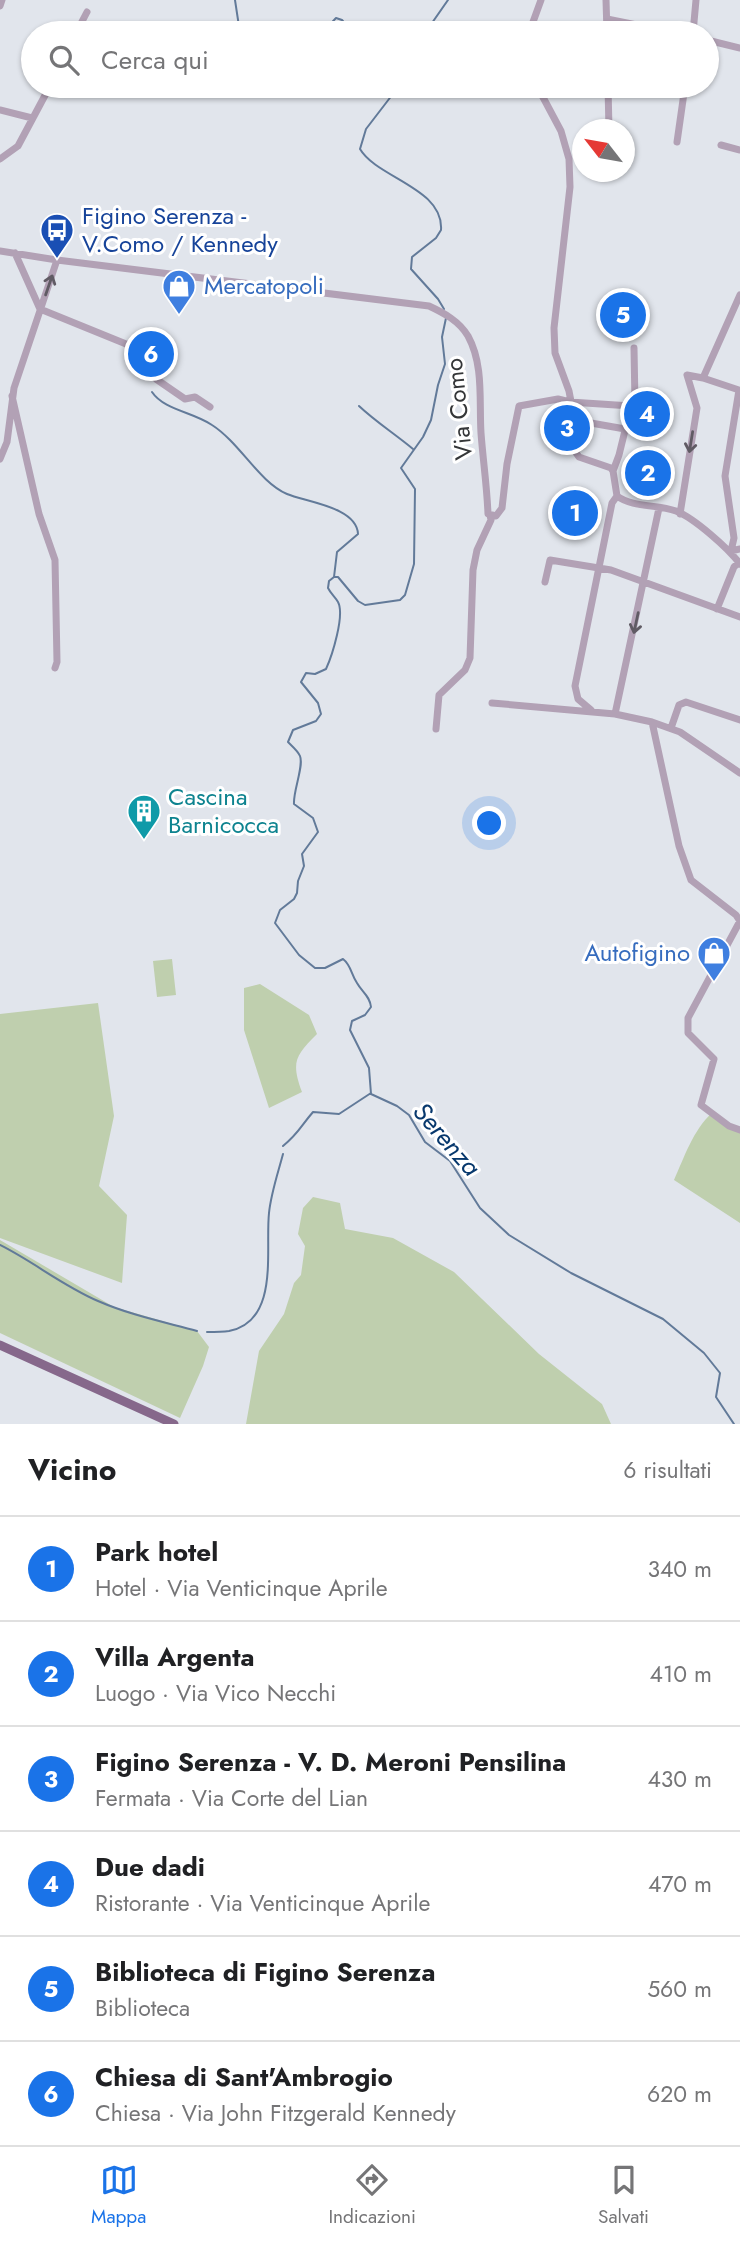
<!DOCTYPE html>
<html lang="it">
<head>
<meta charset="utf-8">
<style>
  body { margin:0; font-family:Jost,sans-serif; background:#f2f2f2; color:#202124 }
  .compass { position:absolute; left:572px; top:119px; width:63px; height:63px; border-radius:50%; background:#fff; box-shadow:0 2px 5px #0004; rotate:301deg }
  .you { position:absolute; left:490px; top:824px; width:24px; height:24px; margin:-18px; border:5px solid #fff; border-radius:50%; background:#1a73e8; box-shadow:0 0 0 10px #1a73e833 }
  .badge { display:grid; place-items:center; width:46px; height:46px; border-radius:50%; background:#1a73e8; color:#fff; font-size:23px; font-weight:700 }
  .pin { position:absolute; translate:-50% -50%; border:4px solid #fff; box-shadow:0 2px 7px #0006 }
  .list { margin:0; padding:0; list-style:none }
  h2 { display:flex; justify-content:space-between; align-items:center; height:91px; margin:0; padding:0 28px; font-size:30px }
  h2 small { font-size:23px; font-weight:400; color:#757577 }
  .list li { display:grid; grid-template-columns:46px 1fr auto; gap:21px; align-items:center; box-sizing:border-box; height:105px; padding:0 28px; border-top:2px solid #e0e0e0 }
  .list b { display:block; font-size:26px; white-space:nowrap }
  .list p { margin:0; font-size:23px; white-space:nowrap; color:#757577 }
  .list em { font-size:23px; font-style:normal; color:#757577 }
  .icon { flex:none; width:38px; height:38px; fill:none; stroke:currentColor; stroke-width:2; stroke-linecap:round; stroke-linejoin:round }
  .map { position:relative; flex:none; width:740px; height:1424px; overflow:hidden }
  .search { position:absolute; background:#fff; box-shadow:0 2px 5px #0004; left:21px; right:21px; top:21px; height:77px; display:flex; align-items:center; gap:18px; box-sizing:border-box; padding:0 24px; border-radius:38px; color:#757577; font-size:26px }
  .sheet { height:721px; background:#fff }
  nav { display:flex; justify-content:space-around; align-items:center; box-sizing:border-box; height:98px; border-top:2px solid #e0e0e0; background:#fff; font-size:19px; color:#757577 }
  nav a { display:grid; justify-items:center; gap:4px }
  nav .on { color:#1a73e8 }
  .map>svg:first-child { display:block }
  .green { fill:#bfcfae }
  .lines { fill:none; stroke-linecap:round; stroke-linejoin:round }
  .stream { stroke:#627a99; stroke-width:2 }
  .minor { stroke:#b2a1b5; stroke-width:7 }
  .major { stroke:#86688b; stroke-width:9 }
  .oneway { stroke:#605b64 }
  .labels { text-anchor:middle; stroke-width:6; stroke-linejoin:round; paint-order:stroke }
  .transit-label { font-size:24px; fill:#164399; stroke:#fff; text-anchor:start }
  .shop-label { font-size:24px; fill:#366cbe; stroke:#fff; text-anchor:start }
  .street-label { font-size:24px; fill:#343638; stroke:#fff }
  .culture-label { font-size:24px; fill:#0d838f; stroke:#fff; text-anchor:start }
  .water-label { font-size:26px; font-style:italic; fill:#07386d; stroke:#fff }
</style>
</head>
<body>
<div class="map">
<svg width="740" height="1424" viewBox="0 0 740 1424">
  <rect width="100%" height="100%" fill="#e1e5ec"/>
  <path class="green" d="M172,959L176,995L157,997L153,961Z
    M260,984L309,1015L317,1034C295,1056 291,1062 302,1092L269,1108L244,1030V988Z
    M98,1003L114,1116L99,1186L127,1215L122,1283L0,1238V1014Z
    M712,1113L740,1130V1223L674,1180C684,1158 693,1130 712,1113Z
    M313,1197L340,1203L345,1229L393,1238L454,1272L539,1354L602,1404L611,1424H246L259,1351L284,1314L294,1283L301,1275L305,1246L298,1234L303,1208Z
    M0,1240L114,1307L197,1331L209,1347L203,1366L180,1418L0,1333Z"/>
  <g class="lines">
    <path class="stream" d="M235,0L240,33
      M322,33L336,18L342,20L347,26V33
      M425,33L448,0
      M399,86L366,129L360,149C377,178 444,188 441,230L436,238L412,257L411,269L438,299L444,309
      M446,318L442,337L445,364L438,385L431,420L423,437L401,468L415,489L414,564L405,595L400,600L365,605L358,601L338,577H334L329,581L328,588C331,594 335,597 338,602C345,615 332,656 326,669L315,674L306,673L301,682L318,703L321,714L316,721L293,730L288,742C292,746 298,751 300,756C304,766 293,791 294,804L313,818L318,832L302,854L304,866L298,881L297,893L294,899L280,910L275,923L299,955L315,968H325L343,959C351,965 351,974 357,983C362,992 370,996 371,1007L365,1015L352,1021L350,1030L369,1068L371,1094L397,1106L409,1115L425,1142L450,1161L480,1208L509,1235L571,1273L663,1319L704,1353L720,1373L716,1397L734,1424
      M152,392C164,410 193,412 212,425C240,443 259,482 287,494C306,502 357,507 358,534L337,552L334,577
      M359,406C376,422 395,434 413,449
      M283,1146C299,1133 300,1127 313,1112L339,1114L371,1093
      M0,1245C34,1262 63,1286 98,1301C130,1315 164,1322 197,1331
      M207,1332C214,1332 222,1332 229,1331C280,1321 265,1250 269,1213C271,1193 278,1173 283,1154"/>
    <path class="minor" d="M606,0L607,33
      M0,6L2,0
      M607,19L676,33
      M76,33L87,12
      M529,33L541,0
      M693,33L696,0
      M707,40L740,48
      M537,86L561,131L569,159L570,187L554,328L555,353L569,391L573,412L572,447L579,457L611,468L613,471L617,496
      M608,86L609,130
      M0,110L32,118
      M677,142L685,86
      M721,145L740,150
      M0,159L18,146L50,86
      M0,251L57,260L429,306C444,313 459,321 468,336C484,365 479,401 481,433C483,460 487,487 488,514L496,516L502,508L507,464L519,406L558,399L570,402L631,406
      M15,253L40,309L131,346L156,379L185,399L195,397L210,407
      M703,378L740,295
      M12,396L39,514L55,560L57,662L55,668
      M591,423L625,429
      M0,459L7,442L14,388L57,260
      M613,471L619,455L631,406L635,404L634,348
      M617,496C633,508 657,504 676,511C694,518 728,548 740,564
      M680,514L697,408L687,375L703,378L739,390L725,476L734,538L731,551L740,549
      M545,582L550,560L611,570L740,617
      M717,609L734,567L739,562
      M492,703L615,714L652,722L680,732L740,773
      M591,710L578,699L575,686L612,503L617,496
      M615,714L659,508
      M652,722L679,846L691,880L736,915L740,921L688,1018V1033L714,1059L701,1105L729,1126L740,1130
      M671,728L679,705L686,702L740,720
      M436,729L439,695L465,670L470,658L473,570L477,550L491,520L490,515"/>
    <path class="major" d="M0,1345L174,1424"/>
  </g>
  <defs><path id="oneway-shaft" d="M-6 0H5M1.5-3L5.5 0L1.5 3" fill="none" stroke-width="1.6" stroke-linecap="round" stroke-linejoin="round" transform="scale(1.75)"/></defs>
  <g class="oneway">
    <use href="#oneway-shaft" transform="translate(49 285) rotate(-71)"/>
    <use href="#oneway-shaft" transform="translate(691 442) rotate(99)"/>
    <use href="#oneway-shaft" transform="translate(636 623) rotate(102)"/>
  </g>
  <defs>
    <symbol id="bus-pin" viewBox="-11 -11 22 30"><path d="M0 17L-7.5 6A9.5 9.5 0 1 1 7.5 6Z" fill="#1a4fb4" stroke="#fff"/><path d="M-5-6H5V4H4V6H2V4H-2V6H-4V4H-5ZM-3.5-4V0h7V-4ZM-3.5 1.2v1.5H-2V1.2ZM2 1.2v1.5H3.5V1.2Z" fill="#fff"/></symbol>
    <symbol id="shop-pin" viewBox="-11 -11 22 30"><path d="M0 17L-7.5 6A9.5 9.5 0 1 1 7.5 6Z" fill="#3f7fe0" stroke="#fff"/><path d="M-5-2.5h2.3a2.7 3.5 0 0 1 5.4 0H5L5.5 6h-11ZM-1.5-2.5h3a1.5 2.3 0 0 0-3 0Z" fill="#fff"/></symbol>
    <symbol id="building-pin" viewBox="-11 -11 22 30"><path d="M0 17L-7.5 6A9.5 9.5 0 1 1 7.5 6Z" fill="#0f9aa8" stroke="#fff"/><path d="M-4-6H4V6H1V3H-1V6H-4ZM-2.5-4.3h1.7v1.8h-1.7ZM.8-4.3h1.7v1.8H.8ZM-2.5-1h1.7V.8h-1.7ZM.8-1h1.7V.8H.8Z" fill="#fff"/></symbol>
  </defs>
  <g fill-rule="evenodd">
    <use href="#bus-pin" x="38" y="211" width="38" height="52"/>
    <use href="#shop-pin" x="160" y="267" width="38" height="52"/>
    <use href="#building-pin" x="125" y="792" width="38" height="52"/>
    <use href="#shop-pin" x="695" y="934" width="38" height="52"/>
  </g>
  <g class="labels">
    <g class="transit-label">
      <text x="82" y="224">Figino Serenza -<tspan x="82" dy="28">V.Como / Kennedy</tspan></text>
    </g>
    <g class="shop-label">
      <text x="204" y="294">Mercatopoli</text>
      <text x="690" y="961" text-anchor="end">Autofigino</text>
    </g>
    <g class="street-label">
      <text transform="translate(459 409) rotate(-96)" y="8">Via Como</text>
    </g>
    <g class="culture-label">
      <text x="168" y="805">Cascina<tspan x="168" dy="28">Barnicocca</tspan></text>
    </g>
    <g class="water-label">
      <text transform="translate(447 1139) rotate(49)" y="9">Serenza</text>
    </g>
  </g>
</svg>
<svg class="compass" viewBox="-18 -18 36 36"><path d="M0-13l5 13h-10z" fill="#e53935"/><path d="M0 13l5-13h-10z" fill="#757577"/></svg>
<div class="you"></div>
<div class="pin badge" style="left:575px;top:513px">1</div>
<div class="pin badge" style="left:648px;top:473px">2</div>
<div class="pin badge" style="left:567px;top:428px">3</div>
<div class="pin badge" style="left:647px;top:414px">4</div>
<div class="pin badge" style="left:623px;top:315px">5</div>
<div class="pin badge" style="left:151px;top:354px">6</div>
<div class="search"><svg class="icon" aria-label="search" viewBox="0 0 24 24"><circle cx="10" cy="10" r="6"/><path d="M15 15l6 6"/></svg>Cerca qui</div>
</div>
<section class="sheet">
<h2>Vicino<small>6 risultati</small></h2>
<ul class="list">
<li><span class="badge">1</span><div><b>Park hotel</b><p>Hotel · Via Venticinque Aprile</p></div><em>340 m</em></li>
<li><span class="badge">2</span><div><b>Villa Argenta</b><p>Luogo · Via Vico Necchi</p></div><em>410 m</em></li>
<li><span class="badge">3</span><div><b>Figino Serenza - V. D. Meroni Pensilina</b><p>Fermata · Via Corte del Lian</p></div><em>430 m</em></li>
<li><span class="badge">4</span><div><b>Due dadi</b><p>Ristorante · Via Venticinque Aprile</p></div><em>470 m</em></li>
<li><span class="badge">5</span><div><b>Biblioteca di Figino Serenza</b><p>Biblioteca</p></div><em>560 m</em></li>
<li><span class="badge">6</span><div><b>Chiesa di Sant'Ambrogio</b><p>Chiesa · Via John Fitzgerald Kennedy</p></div><em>620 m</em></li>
</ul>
</section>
<nav>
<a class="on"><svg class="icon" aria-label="map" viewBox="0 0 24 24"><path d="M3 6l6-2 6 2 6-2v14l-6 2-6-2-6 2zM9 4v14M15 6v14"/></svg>Mappa</a>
<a><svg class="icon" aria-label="directions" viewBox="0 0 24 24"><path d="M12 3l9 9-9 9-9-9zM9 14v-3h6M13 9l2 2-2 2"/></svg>Indicazioni</a>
<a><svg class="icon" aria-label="saved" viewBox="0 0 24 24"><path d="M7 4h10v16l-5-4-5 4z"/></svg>Salvati</a>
</nav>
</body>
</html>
